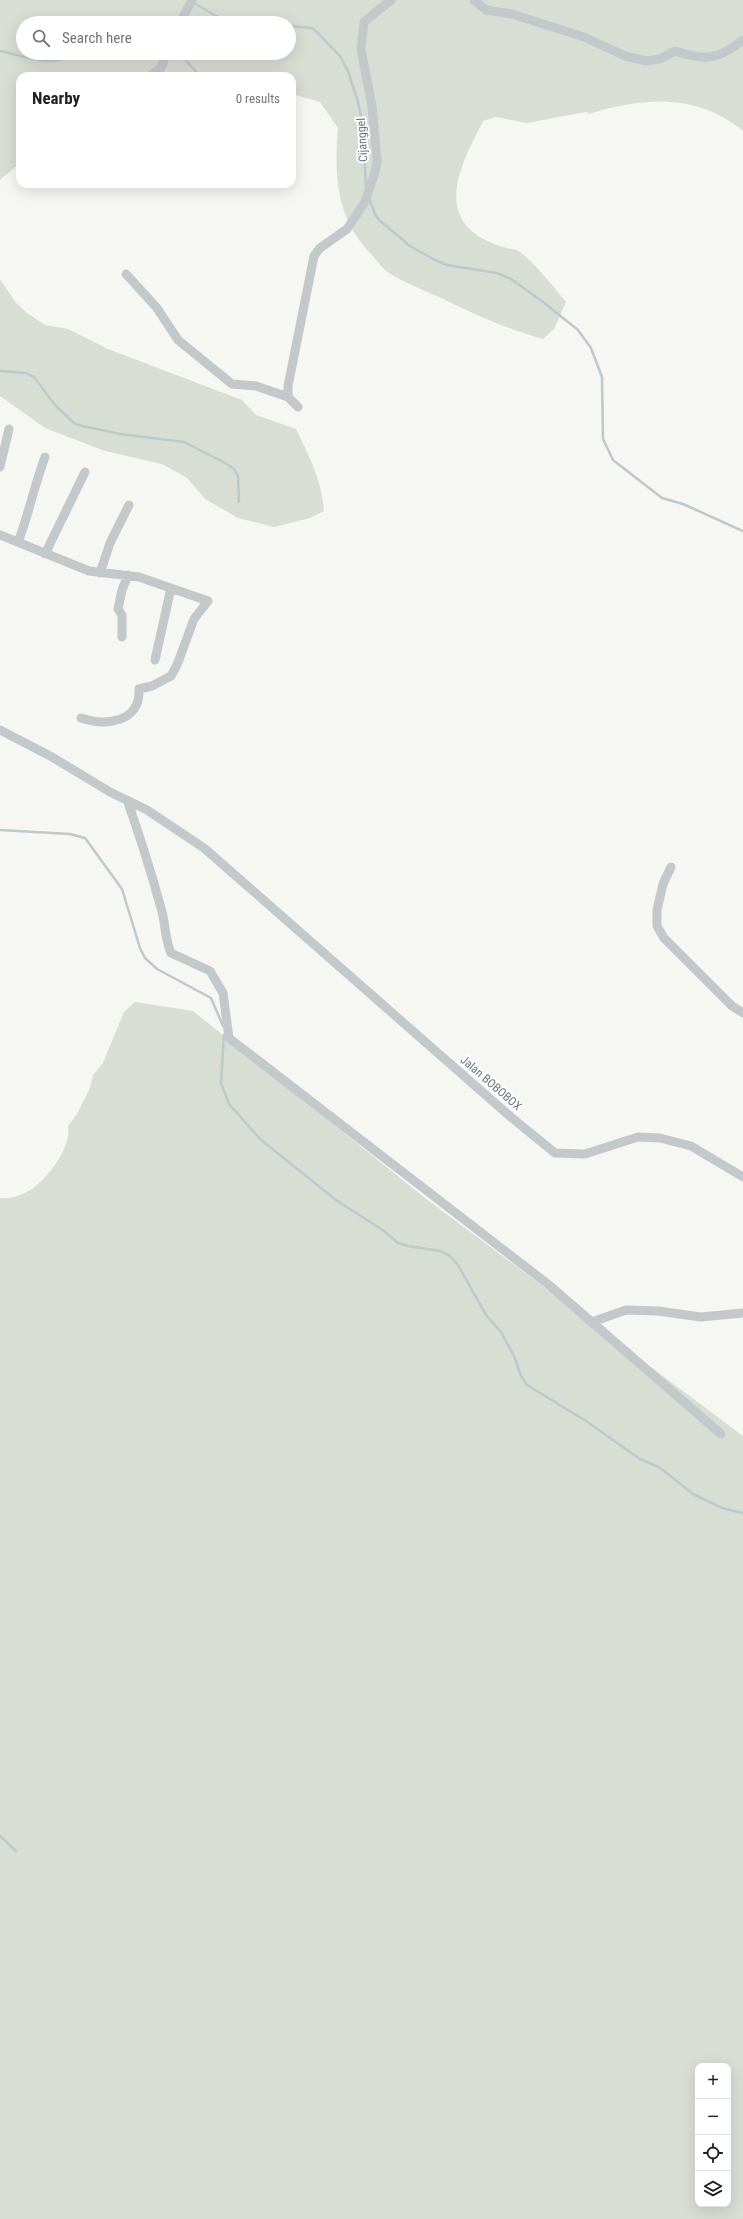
<!DOCTYPE html>
<html lang="en">
<head>
<meta charset="utf-8">
<style>
  body { margin:0; font-family:"Roboto Condensed",sans-serif; background:#f2f2f2; color:#202124 }
  .controls { position:absolute; right:12px; bottom:12px; display:grid; overflow:hidden; border-radius:8px; box-shadow:0 4px 16px #0002 }
  .controls button { width:36px; height:36px; display:grid; place-items:center; padding:0; border:0; border-bottom:1px solid #e0e0e0; background:#fff; color:#202124; font:20px sans-serif }
  .list { margin:0; padding:0; list-style:none }
  h2 { display:flex; justify-content:space-between; align-items:center; height:52px; margin:0; padding:0 16px; font-size:17px }
  h2 small { font-size:13px; font-weight:400; color:#757577 }
  .icon { flex:none; width:22px; height:22px; fill:none; stroke:currentColor; stroke-width:2; stroke-linecap:round; stroke-linejoin:round }
  .map { position:relative; flex:none; width:743px; height:2219px; overflow:hidden }
  .search { position:absolute; background:#fff; box-shadow:0 4px 16px #0002; left:16px; top:16px; width:280px; height:44px; display:flex; align-items:center; gap:10px; box-sizing:border-box; padding:0 14px; border-radius:22px; color:#757577; font-size:15px }
  .panel { position:absolute; background:#fff; box-shadow:0 4px 16px #0002; left:16px; top:72px; width:280px; height:116px; border-radius:12px }
  .map>svg:first-child { display:block }
  .green { fill:#d8ded3; fill-rule:evenodd }
  .lines { fill:none; stroke-linecap:round; stroke-linejoin:round }
  .stream { stroke:#bcc9cd; stroke-width:2.5 }
  .minor { stroke:#c3c8ca; stroke-width:9 }
  .labels { text-anchor:middle; stroke-width:4; stroke-linejoin:round; paint-order:stroke }
  .street-label { font-size:12px; fill:#637985; stroke:#fff }
</style>
</head>
<body>
<div class="map">
<svg width="743" height="2219" viewBox="0 0 743 2219">
  <rect width="100%" height="100%" fill="#f6f6f2"/>
  <path class="green" d="M0,0H743V131C697,93 643,97 589,114L586,112L527,123L496,117L483,121C466,156 435,207 478,236C485,240 495,245 503,247C508,249 514,248 518,251C531,258 556,290 566,302L554,329L543,339C507,329 474,314 441,298C424,290 405,283 389,273C383,269 377,261 372,255C336,219 334,176 338,128L320,102L292,94V76H20V163L0,180ZM23,23H289V53H23Z
    M0,279L16,303L27,313L45,325L68,329L108,349L242,400L256,415L296,429C309,456 322,481 324,511L310,518L274,527L238,518L205,499L187,478L162,464L105,451L45,428L0,396Z
    M135,1002L193,1011L425,1198L743,1436V2219H0V1198C11,1200 29,1193 37,1185C51,1173 72,1145 68,1126L77,1114L90,1088L93,1075L103,1063L124,1012ZM698,2066H728V2204H698Z"/>
  <g class="lines">
    <path class="stream" d="M192,2L228,23
      M289,26L312,28L318,33L340,56L348,71L358,102L363,126L366,190
      M0,51C23,55 53,70 74,53
      M179,53L200,76
      M369,198L375,214L379,220L410,246L433,259L447,265L497,273L511,279L543,302L578,330L591,348L602,377L603,439L613,460L662,498L683,504L743,531
      M0,371L26,373L34,377L55,405L74,423L82,426L120,434L184,442L227,464L234,469L238,476L239,502
      M0,830L70,834L85,838L122,889L140,948L145,958L157,969L211,998L223,1026
      M224,1035L221,1083L229,1104L260,1139L336,1200L384,1231L398,1243L408,1246L440,1251L450,1256L458,1265L486,1315L501,1332L514,1356L521,1376L527,1385L586,1421L640,1459L659,1467L693,1494L722,1508L743,1513
      M0,1836L16,1851"/>
    <path class="minor" d="M474,0L486,10L512,14L584,37L625,56L646,61L660,59L675,51C705,61 718,60 743,40
      M180,23L192,0
      M150,76L161,68L167,53
      M126,274L157,308L178,340L232,384L256,386L288,397
      M298,407L288,397V386L314,256L320,248L347,229L365,202L375,172L377,161L372,106L361,49L364,22L391,0
      M0,467L9,429
      M0,535L89,571L139,577L208,601L194,619L177,665L171,676L152,686L139,689C141,723 105,726 81,718
      M18,542C29,514 34,486 45,457
      M45,554L85,472
      M100,573L110,543L129,505
      M122,637V615L118,609L122,590L128,575
      M155,660L171,588
      M0,730L52,757L110,792L147,810L204,848L512,1118L555,1153L585,1154L638,1137L660,1138L691,1146L743,1177
      M127,800C140,836 151,872 161,908C166,924 164,937 171,953L210,971L223,993L229,1038L549,1285L721,1434
      M671,867L663,884L657,910V926L664,938L732,1006L743,1013
      M592,1322L626,1310L658,1311L701,1317L743,1313"/>
  </g>
  <g class="labels">
    <g class="street-label">
      <text transform="translate(362 140) rotate(-93)" y="4">Cijanggel</text>
      <text transform="translate(491 1083) rotate(41)" y="4">Jalan BOBOBOX</text>
    </g>
  </g>
</svg>
<div class="controls">
<button>+</button>
<button>−</button>
<button><svg class="icon" aria-label="locate" viewBox="0 0 24 24"><circle cx="12" cy="12" r="6"/><path d="M12 2v4M12 18v4M2 12h4M18 12h4"/></svg></button>
<button><svg class="icon" aria-label="layers" viewBox="0 0 24 24"><path d="M12 4l9 5-9 5-9-5zM3 14l9 5 9-5"/></svg></button>
</div>
<div class="search"><svg class="icon" aria-label="search" viewBox="0 0 24 24"><circle cx="10" cy="10" r="6"/><path d="M15 15l6 6"/></svg>Search here</div>
<section class="panel">
<h2>Nearby<small>0 results</small></h2>
<ul class="list">
</ul>
</section>
</div>
</body>
</html>
